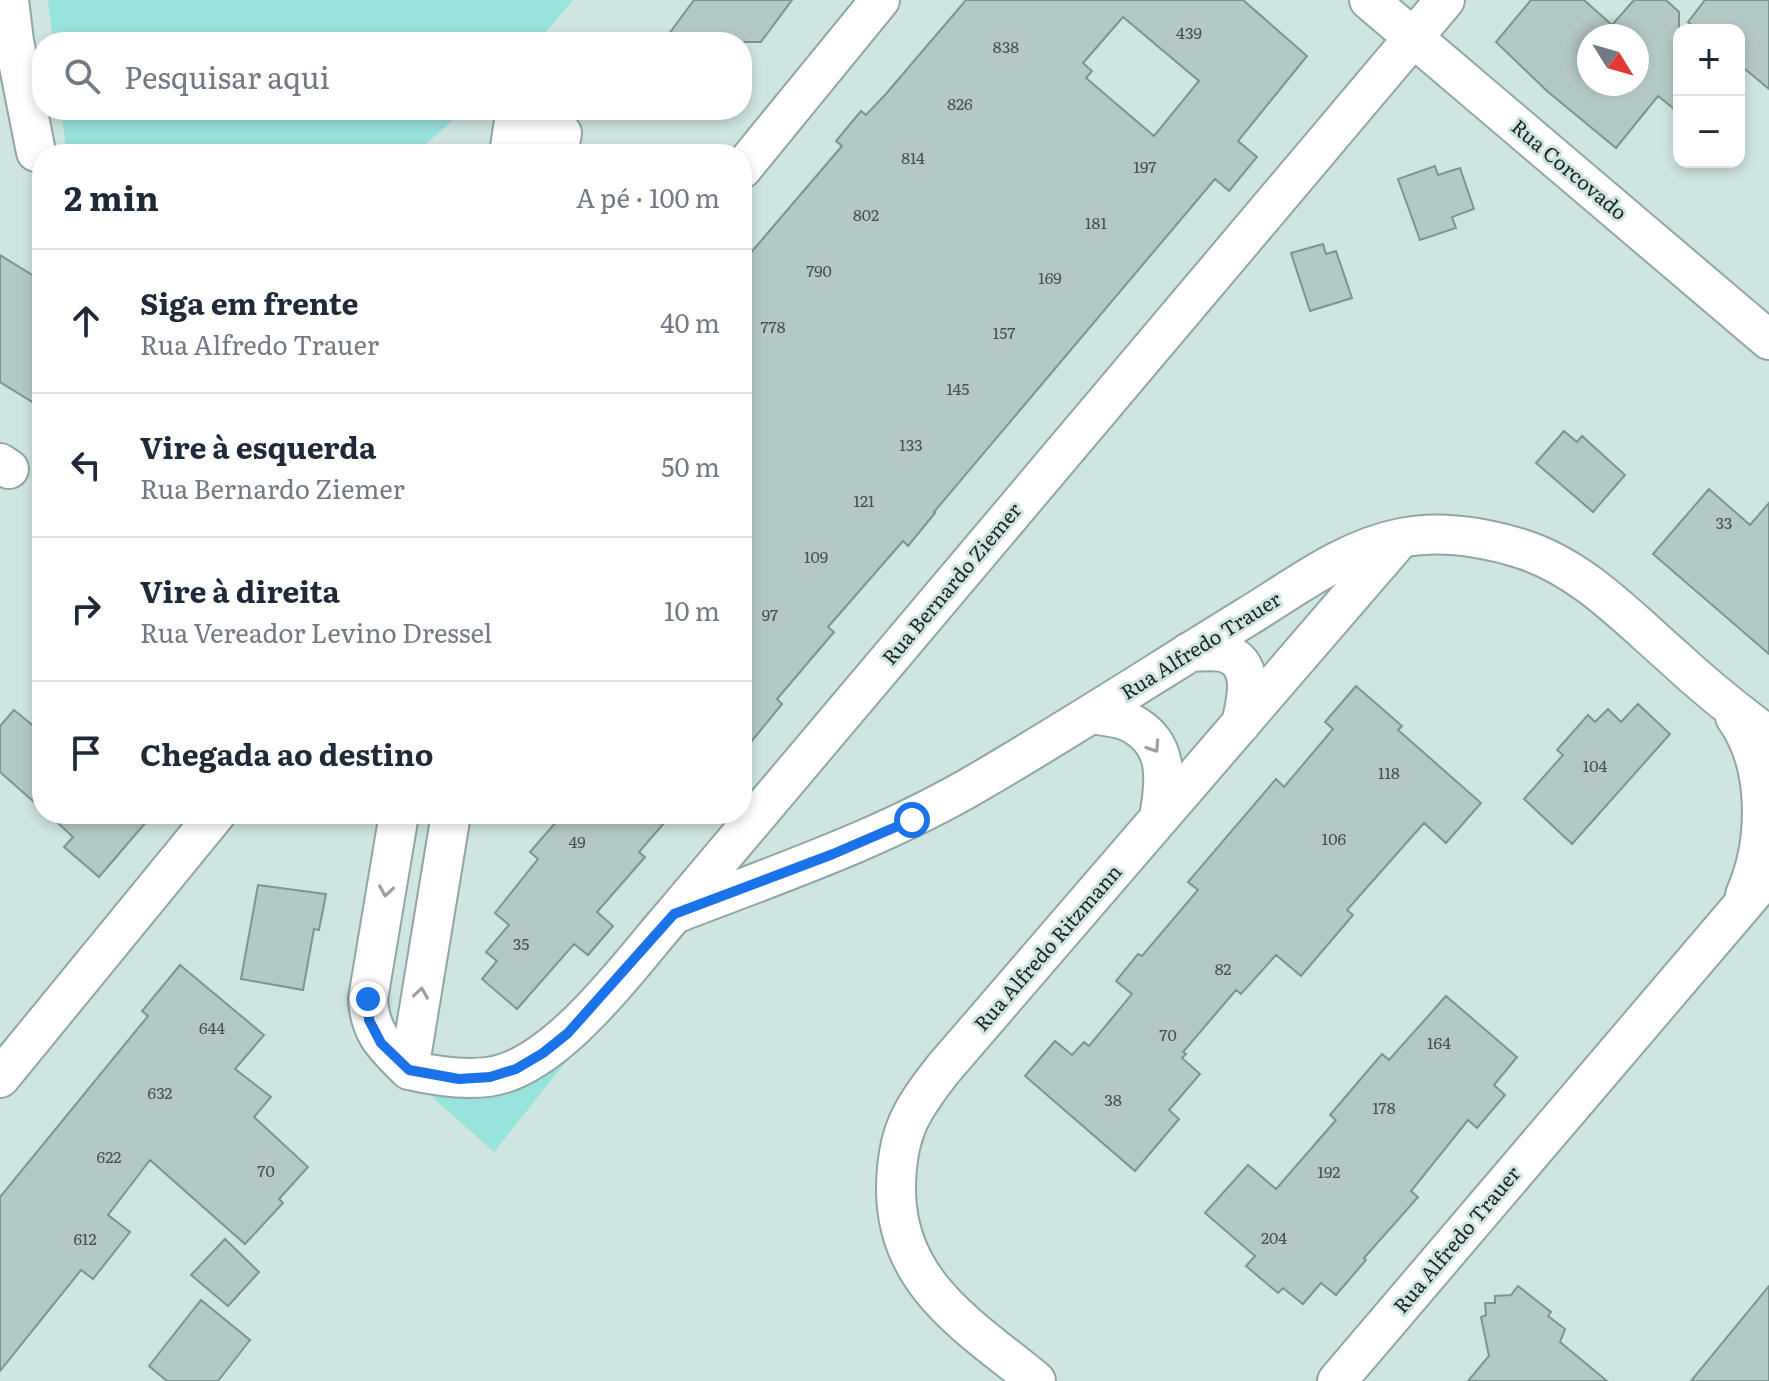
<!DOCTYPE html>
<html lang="pt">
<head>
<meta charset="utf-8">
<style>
  body { margin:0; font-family:Literata,serif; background:#f6f6f7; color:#1f2937 }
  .controls { position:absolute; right:24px; top:24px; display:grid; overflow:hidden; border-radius:16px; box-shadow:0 4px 12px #0003 }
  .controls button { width:72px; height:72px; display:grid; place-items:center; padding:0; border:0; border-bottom:2px solid #e0e1e3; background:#fff; color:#1f2937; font:40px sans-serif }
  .compass { position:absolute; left:1577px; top:24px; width:72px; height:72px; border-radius:50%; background:#fff; box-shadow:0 4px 12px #0003; rotate:127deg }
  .stop { position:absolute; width:24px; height:24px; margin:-18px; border:6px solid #1a73e8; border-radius:50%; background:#fff }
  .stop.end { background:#1a73e8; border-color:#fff; box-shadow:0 2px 8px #0008 }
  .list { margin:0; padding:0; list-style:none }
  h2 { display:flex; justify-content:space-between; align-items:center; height:104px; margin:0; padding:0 32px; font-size:34px }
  h2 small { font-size:26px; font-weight:400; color:#747a83 }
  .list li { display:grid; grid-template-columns:52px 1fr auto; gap:24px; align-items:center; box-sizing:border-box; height:144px; padding:0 32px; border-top:2px solid #e0e1e3 }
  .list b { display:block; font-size:30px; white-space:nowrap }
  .list p { margin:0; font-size:26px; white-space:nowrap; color:#747a83 }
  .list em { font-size:26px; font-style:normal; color:#747a83 }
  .icon { flex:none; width:44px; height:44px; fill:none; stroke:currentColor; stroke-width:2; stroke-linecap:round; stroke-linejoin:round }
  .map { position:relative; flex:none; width:1769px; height:1381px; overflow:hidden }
  .search { position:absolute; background:#fff; box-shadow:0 4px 12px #0003; left:32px; top:32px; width:720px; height:88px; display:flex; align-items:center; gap:20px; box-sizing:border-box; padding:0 28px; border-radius:32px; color:#747a83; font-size:30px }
  .panel { position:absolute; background:#fff; box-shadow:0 4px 12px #0003; left:32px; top:144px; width:720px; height:680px; border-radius:32px }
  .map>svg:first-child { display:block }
  .green { fill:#98e3db }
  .building { fill:#b4c9c7; stroke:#7f9491; stroke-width:2; fill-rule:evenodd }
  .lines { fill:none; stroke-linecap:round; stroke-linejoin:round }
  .minor-casing { stroke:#91a6a4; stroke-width:42 }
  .minor { stroke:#fff; stroke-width:38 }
  .oneway { stroke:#9b9f9e }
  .route { stroke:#1a73e8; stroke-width:10 }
  .labels { text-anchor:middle; stroke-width:6; stroke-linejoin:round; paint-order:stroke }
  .number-label { font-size:16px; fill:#465150 }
  .street-label { font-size:20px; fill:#212928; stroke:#cfe5e2 }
</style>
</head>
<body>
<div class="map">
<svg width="1769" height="1381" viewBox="0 0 1769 1381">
  <rect width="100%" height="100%" fill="#cfe5e2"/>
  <path class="green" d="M48,0H573L537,42H53Z
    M61,110H464L415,154H67Z
    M579,1045L494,1152L430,1095C469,1098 513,1100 546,1074C558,1065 568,1055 579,1045Z"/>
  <path class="building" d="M694,0H792L761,42H663Z
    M966,0H1243L1307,56L1238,141L1257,157L1229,191L1215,179L934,512L935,513L908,546L903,541L828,627L834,632L777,699L782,704L742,753V263L842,146L836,141L861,111L866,115L885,95ZM1123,17L1199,81L1154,136L1086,78L1092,71L1083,63Z
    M1531,0H1584L1612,25L1634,0H1666L1679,12V113L1658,96L1616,148L1547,91L1496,42ZM1589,36H1637V84H1589Z
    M1705,0H1769V89L1739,64V30H1698L1688,22Z
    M1435,166L1438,175L1460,168L1474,209L1452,217L1456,228L1420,240L1398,179Z
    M1323,244L1326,254L1336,251L1352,298L1310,311L1291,253Z
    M0,255L42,281V408L0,382Z
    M1564,431L1577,442L1582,436L1625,475L1593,512L1536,463Z
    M1709,489L1750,525L1769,503V654L1653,554Z
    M1356,686L1402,726L1398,730L1481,803L1446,843L1424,823L1347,910L1353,915L1301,976L1276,955L1241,994L1236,990L1183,1052L1186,1054L1182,1058L1200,1074L1169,1110L1179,1119L1135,1171L1025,1076L1055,1041L1072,1055L1084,1042L1089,1046L1132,994L1116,981L1138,954L1142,956L1198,890L1188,882L1276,779L1284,787L1333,729L1325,722Z
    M1638,704L1670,734L1572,844L1524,799L1563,755L1557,750L1588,715L1595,722L1608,709L1621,722Z
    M14,710L42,733V809L0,772V726Z
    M48,814H153L99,877L64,847L73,837Z
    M563,814H672L639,852L645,857L597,912L613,926L588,955L574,944L517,1009L482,979L497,961L486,952L509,925L495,913L538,859L530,852Z
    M258,885L326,894L319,930L314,929L303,990L241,979Z
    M180,965L264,1035L235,1069L271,1097L254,1117L308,1167L279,1199L283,1203L245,1244L150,1160L108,1215L130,1232L93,1279L81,1270L0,1371V1197L148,1016L142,1011Z
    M1446,996L1517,1057L1494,1085L1505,1095L1477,1128L1468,1120L1411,1191L1418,1197L1364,1258L1366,1260L1336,1295L1321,1283L1303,1304L1283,1288L1278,1293L1246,1266L1255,1256L1205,1213L1248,1165L1276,1189L1336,1120L1330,1115L1382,1054L1389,1060Z
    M225,1239L259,1272L228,1306L191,1275Z
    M1518,1286L1551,1312L1548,1316L1565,1329L1560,1342L1607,1381H1468L1489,1356L1481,1317L1486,1315L1485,1303H1495V1296L1511,1295Z
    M1769,1286V1381H1691Z
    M201,1300L250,1340L218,1381H167L149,1366Z"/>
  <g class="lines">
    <defs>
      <path id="minor" d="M9,0L14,41L36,152
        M1369,0L1769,340
        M509,154L513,127L562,133L558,154
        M742,169L880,0
        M0,463L9,469
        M1189,652C1199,652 1212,650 1222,652C1257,661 1247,699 1241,724
        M1091,714C1103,716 1118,717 1129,722C1171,743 1165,780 1159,818
        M1735,717C1769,764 1769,841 1745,895
        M399,814L368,999C370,1034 385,1046 409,1070
        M677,913C781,873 886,837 982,780C1071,728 1157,672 1245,618C1293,589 1344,549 1401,538C1440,530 1482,537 1519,548C1581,567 1625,615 1672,656C1703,685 1735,711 1769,736
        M409,1070C435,1076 461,1080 488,1077C557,1068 629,965 674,914L1445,0
        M409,1070L451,814
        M0,1078L216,814
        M1036,1381C971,1327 897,1285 896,1191C896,1134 910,1111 944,1068L1399,540
        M1337,1381L1769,874"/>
    </defs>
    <use href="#minor" class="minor-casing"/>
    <use href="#minor" class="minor"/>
  </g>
  <defs><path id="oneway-chevron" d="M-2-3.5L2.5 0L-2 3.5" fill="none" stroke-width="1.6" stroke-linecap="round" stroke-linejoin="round" transform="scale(2)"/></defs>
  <g class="oneway">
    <use href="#oneway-chevron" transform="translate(1154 747) rotate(57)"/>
    <use href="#oneway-chevron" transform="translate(386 891) rotate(99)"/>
    <use href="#oneway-chevron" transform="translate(421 993) rotate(-81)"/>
  </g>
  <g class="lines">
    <path class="route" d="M368,999L369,1020L381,1043L409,1070L459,1079L490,1077L516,1069L543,1053L568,1033L674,914L833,854L912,820"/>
  </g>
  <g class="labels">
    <g class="number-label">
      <text x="1189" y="39">439</text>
      <text x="1006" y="53">838</text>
      <text x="960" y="110">826</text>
      <text x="913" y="164">814</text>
      <text x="1145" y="173">197</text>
      <text x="866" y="221">802</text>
      <text x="1096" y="229">181</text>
      <text x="819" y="277">790</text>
      <text x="1050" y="284">169</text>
      <text x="773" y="333">778</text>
      <text x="1004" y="339">157</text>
      <text x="958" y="395">145</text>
      <text x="911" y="451">133</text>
      <text x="864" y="507">121</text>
      <text x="1724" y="529">33</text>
      <text x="816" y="563">109</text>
      <text x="770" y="621">97</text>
      <text x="1595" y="772">104</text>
      <text x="1389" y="779">118</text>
      <text x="1334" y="845">106</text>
      <text x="577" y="848">49</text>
      <text x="521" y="950">35</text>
      <text x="1223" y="975">82</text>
      <text x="212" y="1034">644</text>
      <text x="1168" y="1041">70</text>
      <text x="1439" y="1049">164</text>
      <text x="160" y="1099">632</text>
      <text x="1113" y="1106">38</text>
      <text x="1384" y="1114">178</text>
      <text x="109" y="1163">622</text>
      <text x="266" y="1177">70</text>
      <text x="1329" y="1178">192</text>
      <text x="1274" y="1244">204</text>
      <text x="85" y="1245">612</text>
    </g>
    <g class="street-label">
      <text transform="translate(1569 170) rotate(40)" y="7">Rua Corcovado</text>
      <text transform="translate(952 584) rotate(-50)" y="7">Rua Bernardo Ziemer</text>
      <text transform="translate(1201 646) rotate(-32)" y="7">Rua Alfredo Trauer</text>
      <text transform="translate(1048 948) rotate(-49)" y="7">Rua Alfredo Ritzmann</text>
      <text transform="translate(1457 1240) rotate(-50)" y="7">Rua Alfredo Trauer</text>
    </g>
  </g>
</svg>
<div class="controls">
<button>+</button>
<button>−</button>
</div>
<svg class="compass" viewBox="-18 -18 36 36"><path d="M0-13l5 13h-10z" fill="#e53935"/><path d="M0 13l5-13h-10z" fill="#747a83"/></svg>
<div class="stop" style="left:912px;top:820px"></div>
<div class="stop end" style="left:368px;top:999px"></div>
<div class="search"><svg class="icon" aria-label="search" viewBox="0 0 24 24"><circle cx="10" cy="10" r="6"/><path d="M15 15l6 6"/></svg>Pesquisar aqui</div>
<section class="panel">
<h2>2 min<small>A pé · 100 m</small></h2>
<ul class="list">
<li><svg class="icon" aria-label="ahead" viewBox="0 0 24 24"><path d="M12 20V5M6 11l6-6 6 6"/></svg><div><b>Siga em frente</b><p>Rua Alfredo Trauer</p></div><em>40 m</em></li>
<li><svg class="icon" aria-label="left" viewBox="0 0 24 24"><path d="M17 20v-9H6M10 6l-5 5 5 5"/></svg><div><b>Vire à esquerda</b><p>Rua Bernardo Ziemer</p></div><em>50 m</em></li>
<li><svg class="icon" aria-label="right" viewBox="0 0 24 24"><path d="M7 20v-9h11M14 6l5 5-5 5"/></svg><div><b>Vire à direita</b><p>Rua Vereador Levino Dressel</p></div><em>10 m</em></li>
<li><svg class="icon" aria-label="arrive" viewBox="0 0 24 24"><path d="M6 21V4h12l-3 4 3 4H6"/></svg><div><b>Chegada ao destino</b></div></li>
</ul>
</section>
</div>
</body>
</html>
